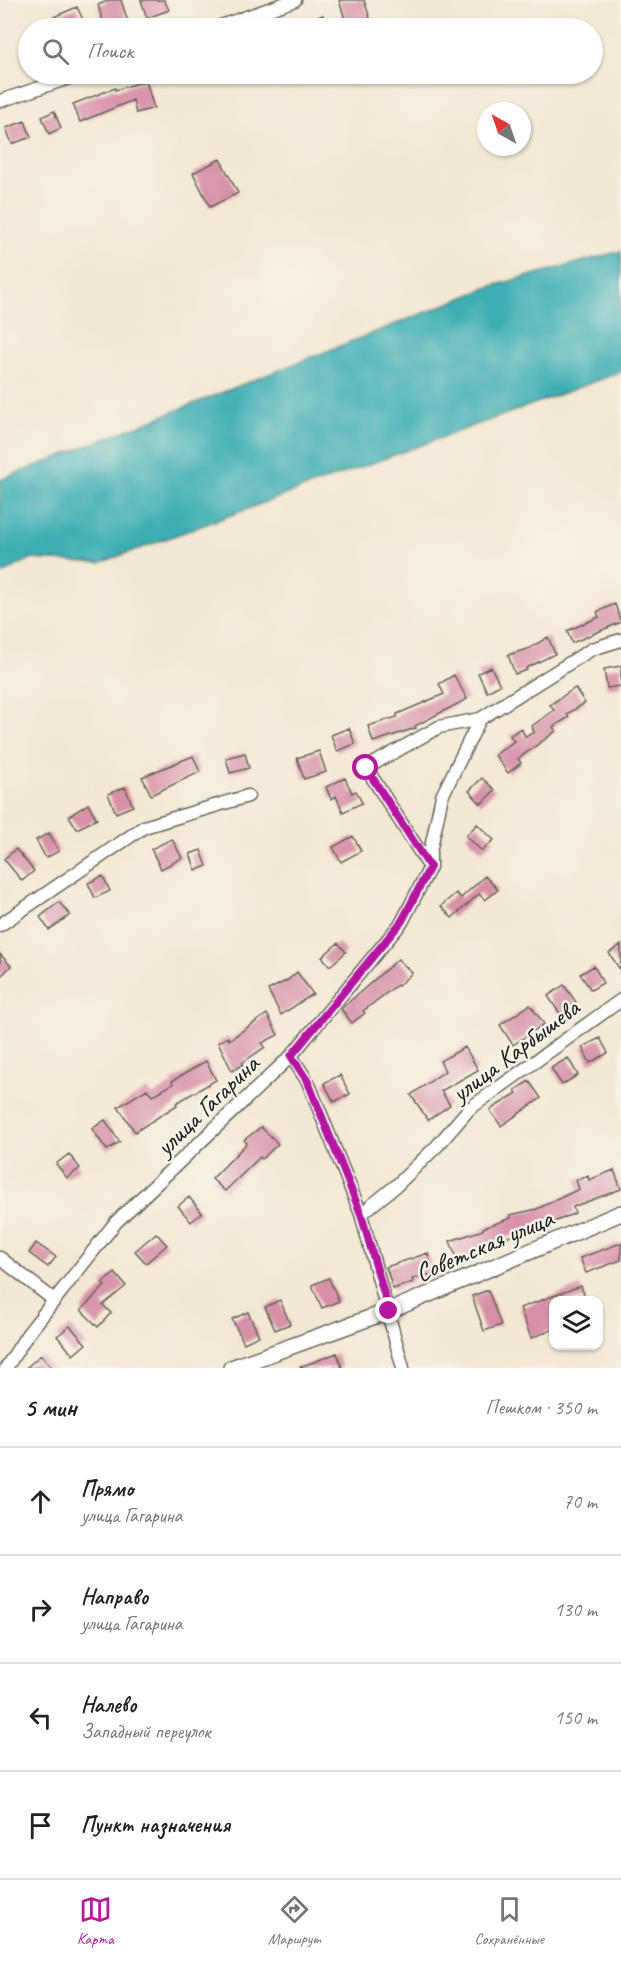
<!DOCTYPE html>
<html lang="ru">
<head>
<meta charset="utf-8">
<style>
  body { margin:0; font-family:Caveat,sans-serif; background:#f2f2f2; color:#222 }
  .controls { position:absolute; right:18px; bottom:18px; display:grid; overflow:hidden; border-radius:12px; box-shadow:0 2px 4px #0004 }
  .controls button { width:54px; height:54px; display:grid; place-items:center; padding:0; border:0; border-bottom:2px solid #e0e0e0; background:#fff; color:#222; font:30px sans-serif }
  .compass { position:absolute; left:477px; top:102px; width:54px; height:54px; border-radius:50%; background:#fff; box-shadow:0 2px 4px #0004; rotate:320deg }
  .stop { position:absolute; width:18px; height:18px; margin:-14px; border:4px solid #b5179e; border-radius:50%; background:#fff }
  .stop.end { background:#b5179e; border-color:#fff; box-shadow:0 2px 6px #0008 }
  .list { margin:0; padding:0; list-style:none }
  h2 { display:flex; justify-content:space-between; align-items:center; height:78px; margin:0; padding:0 24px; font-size:26px }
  h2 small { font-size:20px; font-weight:400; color:#767676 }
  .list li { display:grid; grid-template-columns:39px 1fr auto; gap:18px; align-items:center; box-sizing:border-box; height:108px; padding:0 24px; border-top:2px solid #e0e0e0 }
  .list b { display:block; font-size:22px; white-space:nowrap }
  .list p { margin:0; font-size:20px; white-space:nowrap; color:#767676 }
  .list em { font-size:20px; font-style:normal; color:#767676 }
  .icon { flex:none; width:33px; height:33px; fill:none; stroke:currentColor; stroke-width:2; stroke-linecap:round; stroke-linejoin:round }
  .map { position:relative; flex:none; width:621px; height:1368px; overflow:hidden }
  .search { position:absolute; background:#fff; box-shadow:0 2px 4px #0004; left:18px; right:18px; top:18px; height:66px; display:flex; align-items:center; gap:15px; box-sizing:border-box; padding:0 21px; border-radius:33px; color:#767676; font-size:22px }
  .sheet { height:510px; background:#fff }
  nav { display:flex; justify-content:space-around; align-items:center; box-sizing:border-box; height:84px; border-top:2px solid #e0e0e0; background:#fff; font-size:16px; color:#767676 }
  nav a { display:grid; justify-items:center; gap:3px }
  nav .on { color:#b5179e }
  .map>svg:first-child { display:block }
  .water { fill:#3caeb4; stroke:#2c6568; stroke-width:1.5 }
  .building { fill:#d790a8 }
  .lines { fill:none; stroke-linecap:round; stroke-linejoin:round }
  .minor-casing { stroke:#67635c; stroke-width:15 }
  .tertiary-casing { stroke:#67635c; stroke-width:18 }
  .minor { stroke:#fff; stroke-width:12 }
  .tertiary { stroke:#fff; stroke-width:15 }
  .route { stroke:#b5179e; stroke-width:8 }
  .labels { text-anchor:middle; stroke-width:5; stroke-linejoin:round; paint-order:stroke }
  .street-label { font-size:26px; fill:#1c1c1c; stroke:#f7f3e8 }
</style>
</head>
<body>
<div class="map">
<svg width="621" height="1368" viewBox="0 0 621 1368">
  <rect width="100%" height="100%" fill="#f7f3e8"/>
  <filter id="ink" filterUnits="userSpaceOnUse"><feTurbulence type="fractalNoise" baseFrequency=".0167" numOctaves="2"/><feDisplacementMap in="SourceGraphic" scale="12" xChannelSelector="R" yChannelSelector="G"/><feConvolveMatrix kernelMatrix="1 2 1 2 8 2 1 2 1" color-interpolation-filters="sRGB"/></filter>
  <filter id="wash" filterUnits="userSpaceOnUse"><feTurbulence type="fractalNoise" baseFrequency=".008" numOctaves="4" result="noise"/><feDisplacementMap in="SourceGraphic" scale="24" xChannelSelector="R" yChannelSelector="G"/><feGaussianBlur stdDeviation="1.35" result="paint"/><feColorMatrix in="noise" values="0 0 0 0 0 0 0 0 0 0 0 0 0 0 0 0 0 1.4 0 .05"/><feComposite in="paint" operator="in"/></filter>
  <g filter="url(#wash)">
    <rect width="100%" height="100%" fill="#f3e8d3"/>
    <path class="water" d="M621,251V372L100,563L30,559L0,575V480L492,286Z"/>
    <g id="blocks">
      <path class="building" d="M110,0H121L128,22L105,28L98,5Z
        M141,0H164L169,10L147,18Z
        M339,0H364L370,18L347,26Z
        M77,7L87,28H28Z
        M323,15L327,28H310L307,21Z
        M146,81L154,108L136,113L133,100L80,122L73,104L115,88V90Z
        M54,111L61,128L49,134L42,117Z
        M25,121L31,137L12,144L6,128Z
        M220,159L238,193L210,207L193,173Z
        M615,604L621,622L572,643L567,631L599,617L597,612Z
        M548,637L555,654L526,668L527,670L515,674L508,655L530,648Z
        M621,666V686L607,688L604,669Z
        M491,667L500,685L487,692L478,673Z
        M454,675L467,699L415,726L416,728L373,742L368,726L397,717V714L444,694L439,684Z
        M575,688L585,703L567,714L569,717L553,727L556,731L518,759L521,763L508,773L495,755L514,741L510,736L521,728L525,736L534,733L532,726L554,710L550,705Z
        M349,728L355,744L337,751L331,735Z
        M319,751L326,772L304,779L297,758Z
        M245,753L249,768L230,773L226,758Z
        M193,756L200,772L151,795L142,777Z
        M345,778L352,793L356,791L362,803L343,812L336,796L331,799L326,787Z
        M482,778L495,790L481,804L469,791Z
        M125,787L133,806L116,813L108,794Z
        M88,804L97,819L77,829L69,816Z
        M477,824L494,840L482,851L466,836Z
        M49,833L59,851L46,858L36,840Z
        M353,836L361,851L341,862L333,847Z
        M172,839L182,858L161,869L151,849Z
        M16,849L34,871L22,881L4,859Z
        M201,850L207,866L196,870L190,854Z
        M103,876L110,891L95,898L88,883Z
        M485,876L498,890L485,900L479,894L452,918L441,906L456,893L461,898Z
        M59,902L70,915L49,930L40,917Z
        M338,943L346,952L330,966L322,957Z
        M621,945V971L609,953Z
        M0,954L11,966L0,977Z
        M398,959L412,973L398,986L397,985L363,1011L365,1013L352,1023L341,1009Z
        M594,966L603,983L591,990L580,974Z
        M297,972L313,994L281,1015L268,990L288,980Z
        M564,985L576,1002L560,1014L548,996Z
        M530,1005L544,1024L513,1045L500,1025Z
        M267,1014L278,1035L262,1043L265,1047L242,1063L243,1065L232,1071L218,1042L228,1037L229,1040Z
        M600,1038L608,1053L590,1063L582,1047Z
        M465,1047L478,1070L441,1091L450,1105L428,1120L411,1095L445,1071L440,1061Z
        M568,1058L578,1075L562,1085L551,1068Z
        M206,1061L216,1080L176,1103L177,1105L135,1132L118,1107L147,1089L152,1096L173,1084L172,1081Z
        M340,1075L350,1094L334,1102L324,1083Z
        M529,1081L541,1098L501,1126L490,1110L517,1093L515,1090Z
        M105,1120L120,1142L107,1150L92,1129Z
        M261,1127L278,1144L262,1159L260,1157L225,1191L212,1179L247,1143L244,1140Z
        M69,1154L80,1168L67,1178L56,1164Z
        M614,1170L621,1189L573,1207L575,1213L533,1231L503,1238L504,1241L474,1252L476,1256L458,1262L450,1241L483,1230V1228L511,1218L510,1215L537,1209L579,1189L576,1180L588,1176L589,1180Z
        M189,1197L202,1213L191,1222L178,1206Z
        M156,1233L167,1245L146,1263L135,1251Z
        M36,1243L56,1257L48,1267L29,1253Z
        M621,1243V1260L586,1273L580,1258Z
        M428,1253L433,1274L412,1279L413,1282L393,1289L386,1267Z
        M115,1273L126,1286L103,1305L111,1313L98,1327L81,1310L105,1286L102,1283Z
        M329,1278L339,1301L322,1308L312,1285Z
        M581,1286L586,1300H554V1329L531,1338L520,1308Z
        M488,1290L501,1325L484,1331L472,1296Z
        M280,1300L290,1324L275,1330L265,1307Z
        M248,1312L259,1336L244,1343L232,1319Z
        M70,1326L86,1344L73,1355L57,1336Z
        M337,1353L342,1368H300V1367Z
        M41,1355L52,1368H26Z"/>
    </g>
  </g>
  <g filter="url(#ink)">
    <use href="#blocks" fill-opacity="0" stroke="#67635c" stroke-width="1.5"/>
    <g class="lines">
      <defs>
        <path id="minor" d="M215,28L295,0
          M0,101L81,74
          M429,866L366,768L439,727L480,719
          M0,925L144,827L248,796
          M291,1056L308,1082L361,1214L403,1368
          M361,1214L397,1185L438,1145L469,1109L621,1000
          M0,1258L54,1300
          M6,1368L27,1335L116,1222L291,1056L402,922L430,867V852L442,796L480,719L592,649L621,640"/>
        <path id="tertiary" d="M231,1368L389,1311L621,1213"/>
      </defs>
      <use href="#minor" class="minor-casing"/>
      <use href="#tertiary" class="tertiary-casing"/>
      <use href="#minor" class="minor"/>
      <use href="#tertiary" class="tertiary"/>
    </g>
  </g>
  <g class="lines" filter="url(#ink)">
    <path class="route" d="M366,768L430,867L402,921L291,1056L308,1082L361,1214L389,1311"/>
  </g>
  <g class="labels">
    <g class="street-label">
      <text transform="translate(515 1050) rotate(-37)" y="9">улица Карбышева</text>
      <text transform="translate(207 1105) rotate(-44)" y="9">улица Гагарина</text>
      <text transform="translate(484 1245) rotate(-23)" y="9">Советская улица</text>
    </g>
  </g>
</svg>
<div class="controls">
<button><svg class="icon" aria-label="layers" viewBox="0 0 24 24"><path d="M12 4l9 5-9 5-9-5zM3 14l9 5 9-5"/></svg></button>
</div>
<svg class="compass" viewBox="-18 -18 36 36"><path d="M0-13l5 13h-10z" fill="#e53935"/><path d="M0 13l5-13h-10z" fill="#767676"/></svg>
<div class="stop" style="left:366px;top:768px"></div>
<div class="stop end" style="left:389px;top:1311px"></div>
<div class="search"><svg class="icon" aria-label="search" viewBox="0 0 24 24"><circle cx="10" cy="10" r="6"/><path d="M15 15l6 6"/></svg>Поиск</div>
</div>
<section class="sheet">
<h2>5 мин<small>Пешком · 350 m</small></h2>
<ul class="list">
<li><svg class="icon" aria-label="ahead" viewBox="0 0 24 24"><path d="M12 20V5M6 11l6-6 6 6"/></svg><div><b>Прямо</b><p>улица Гагарина</p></div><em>70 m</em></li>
<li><svg class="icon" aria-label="right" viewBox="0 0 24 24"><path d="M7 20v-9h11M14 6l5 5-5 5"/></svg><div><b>Направо</b><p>улица Гагарина</p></div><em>130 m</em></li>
<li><svg class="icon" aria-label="left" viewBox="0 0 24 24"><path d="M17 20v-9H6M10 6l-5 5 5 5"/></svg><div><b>Налево</b><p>Западный переулок</p></div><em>150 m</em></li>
<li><svg class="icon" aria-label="arrive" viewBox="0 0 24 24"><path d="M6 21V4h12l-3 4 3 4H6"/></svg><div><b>Пункт назначения</b></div></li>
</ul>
</section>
<nav>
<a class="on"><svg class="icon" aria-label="map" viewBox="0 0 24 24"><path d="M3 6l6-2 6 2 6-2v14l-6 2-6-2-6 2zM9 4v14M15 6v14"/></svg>Карта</a>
<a><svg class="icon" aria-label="directions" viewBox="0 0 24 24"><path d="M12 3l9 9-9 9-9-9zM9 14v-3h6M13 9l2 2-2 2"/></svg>Маршрут</a>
<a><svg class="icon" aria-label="saved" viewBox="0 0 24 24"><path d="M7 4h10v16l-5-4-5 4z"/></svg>Сохранённые</a>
</nav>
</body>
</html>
